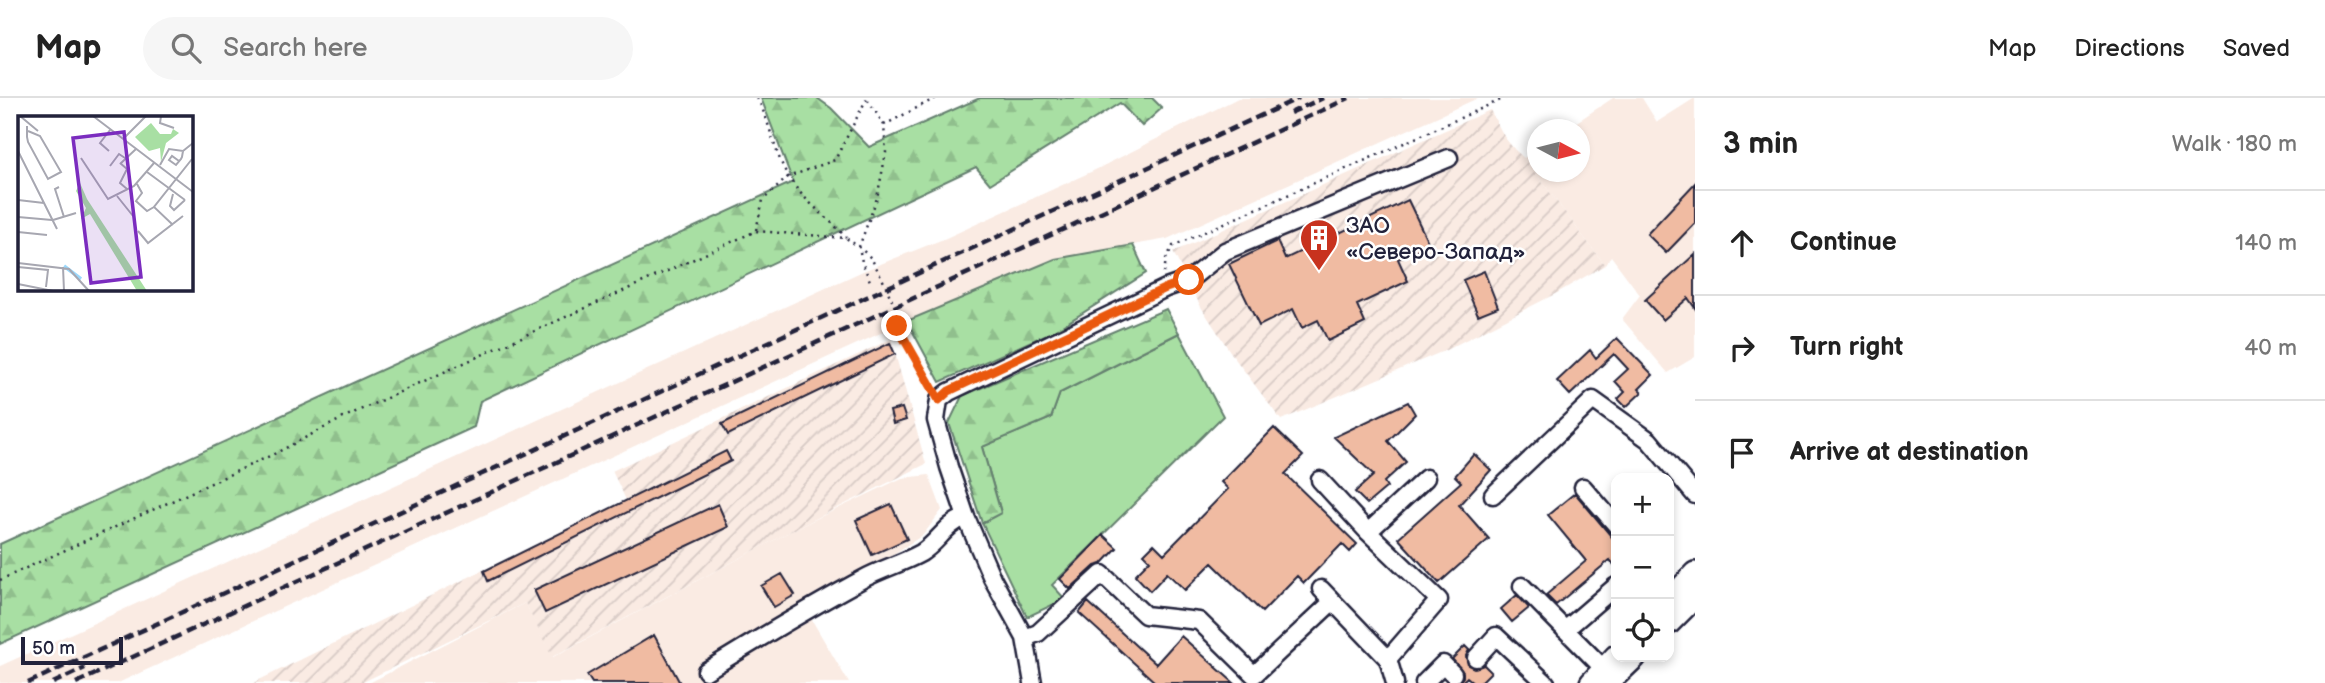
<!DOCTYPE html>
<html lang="en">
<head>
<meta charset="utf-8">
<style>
  body { margin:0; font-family:"Balsamiq Sans",sans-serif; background:#f6f6f6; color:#222 }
  .controls { position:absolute; right:21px; bottom:21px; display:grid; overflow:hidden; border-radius:14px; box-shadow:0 4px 10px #0003 }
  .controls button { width:63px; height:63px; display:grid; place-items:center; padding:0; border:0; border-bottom:2px solid #e0e0e0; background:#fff; color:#222; font:35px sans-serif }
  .compass { position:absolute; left:1527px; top:21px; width:63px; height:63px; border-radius:50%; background:#fff; box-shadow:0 4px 10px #0003; rotate:97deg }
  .scale { position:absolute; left:21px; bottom:18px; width:102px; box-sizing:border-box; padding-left:7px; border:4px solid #22223b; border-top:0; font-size:19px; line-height:24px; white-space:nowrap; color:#22223b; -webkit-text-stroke:5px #fff; paint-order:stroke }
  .stop { position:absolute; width:21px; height:21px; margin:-16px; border:5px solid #ea580c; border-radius:50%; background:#fff }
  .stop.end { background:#ea580c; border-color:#fff; box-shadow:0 2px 7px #0008 }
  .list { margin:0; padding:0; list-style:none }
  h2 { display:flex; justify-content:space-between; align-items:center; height:91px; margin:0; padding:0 28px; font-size:30px }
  h2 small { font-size:23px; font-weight:400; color:#767676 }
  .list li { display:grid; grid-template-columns:46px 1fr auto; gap:21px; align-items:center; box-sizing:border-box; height:105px; padding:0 28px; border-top:2px solid #e0e0e0 }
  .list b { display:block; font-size:26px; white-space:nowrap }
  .list em { font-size:23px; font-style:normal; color:#767676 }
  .icon { flex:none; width:38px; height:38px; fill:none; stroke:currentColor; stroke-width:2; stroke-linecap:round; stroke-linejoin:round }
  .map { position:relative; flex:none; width:1695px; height:585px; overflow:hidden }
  header { display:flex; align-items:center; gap:42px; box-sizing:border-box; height:98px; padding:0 35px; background:#fff; border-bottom:2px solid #e0e0e0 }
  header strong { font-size:33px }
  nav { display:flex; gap:38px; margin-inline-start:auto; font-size:24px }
  .search { width:490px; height:63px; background:#f6f6f6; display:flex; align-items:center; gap:18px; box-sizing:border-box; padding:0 24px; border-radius:38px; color:#767676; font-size:26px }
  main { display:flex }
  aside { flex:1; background:#fff }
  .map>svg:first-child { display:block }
  .built { fill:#faebe3 }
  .industrial { fill:url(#industrial-furrows) }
  .green { fill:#a8dfa3; stroke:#65806f; stroke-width:2 }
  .forest { fill:url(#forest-firs); stroke:#65806f; stroke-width:2 }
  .building { fill:#f0bba2; stroke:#22223b; stroke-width:2 }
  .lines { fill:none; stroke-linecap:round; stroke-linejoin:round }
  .minor-casing { stroke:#22223b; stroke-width:21 }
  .major-casing { stroke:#22223b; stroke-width:26 }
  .path { stroke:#22223b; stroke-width:2.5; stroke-dasharray:2 5; stroke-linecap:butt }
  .minor { stroke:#fff; stroke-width:16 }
  .major { stroke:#fff; stroke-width:21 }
  .rail { stroke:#22223b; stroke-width:4.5; stroke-dasharray:10 5; stroke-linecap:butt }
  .route { stroke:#ea580c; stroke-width:9 }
  .labels { text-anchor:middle; stroke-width:5; stroke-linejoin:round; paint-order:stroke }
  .poi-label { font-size:23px; fill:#22223b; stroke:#fff; text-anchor:start }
  .inset-river { fill:none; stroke:#9bd8fc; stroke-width:3.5 }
  .inset-road { fill:none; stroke:#a7a7b1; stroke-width:2 }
  .view { fill:#7b2cbf; fill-opacity:0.15; stroke:#7b2cbf; stroke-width:3.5 }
  .inset-edge { fill:none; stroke:#22223b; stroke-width:3.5 }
</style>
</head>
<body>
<header>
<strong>Map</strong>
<div class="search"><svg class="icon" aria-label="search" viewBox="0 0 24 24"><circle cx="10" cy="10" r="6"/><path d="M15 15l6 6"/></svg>Search here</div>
<nav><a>Map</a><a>Directions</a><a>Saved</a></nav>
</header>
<main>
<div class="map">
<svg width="1695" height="585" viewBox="0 0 1695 585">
  <defs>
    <pattern id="industrial-furrows" width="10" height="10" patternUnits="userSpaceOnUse" patternTransform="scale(1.75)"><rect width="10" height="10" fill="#faebe3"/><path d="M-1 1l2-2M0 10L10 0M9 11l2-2" fill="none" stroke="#d6c9c4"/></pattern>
    <pattern id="forest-firs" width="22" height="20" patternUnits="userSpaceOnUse" patternTransform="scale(1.75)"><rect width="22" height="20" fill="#a8dfa3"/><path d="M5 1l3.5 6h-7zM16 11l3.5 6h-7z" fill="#90bf8d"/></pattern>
  </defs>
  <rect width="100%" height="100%" fill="#fff"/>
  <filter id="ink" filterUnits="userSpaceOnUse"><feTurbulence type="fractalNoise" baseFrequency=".0143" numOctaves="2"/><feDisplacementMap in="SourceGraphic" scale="14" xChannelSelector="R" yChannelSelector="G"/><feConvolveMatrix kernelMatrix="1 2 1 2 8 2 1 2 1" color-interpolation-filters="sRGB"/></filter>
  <g filter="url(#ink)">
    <path class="built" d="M1238,0H1478L1167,141L1055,161L907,223L118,585H0V568L863,173L946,140L1093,73Z
      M1613,0H1642L1657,24L1695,0V259L1668,275L1622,221L1640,197L1611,158L1605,167L1524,60L1537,51L1538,74H1580V32L1566,31Z
      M929,377L942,412L923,437L806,512L849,585H369L525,505L553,559L797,430L902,380Z"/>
    <path class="industrial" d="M1490,12L1505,40L1515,52L1524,60L1605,167L1557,195L1446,252L1281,322L1233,258L1201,209L1173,154Z
      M891,241L926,366L797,430L552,559L525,505L361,585H253L626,402L612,373Z"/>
    <path class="green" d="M1179,235L1223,318L1052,487L1065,501L1027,519L982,425L1001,414L982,349L1051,320L1060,295Z"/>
    <path class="forest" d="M761,0H817L831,10L869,49L980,0H1152L1162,10L1142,28L1120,5L990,86L976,69L480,303L474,329L0,546V446L793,84Z
      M1133,147L1146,175L1054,233L940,284L907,223L1055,161Z
      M1166,211L1179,235L1060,295L1051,320L982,349L1001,415L982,425L949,325L962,298Z"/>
    <path class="building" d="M1695,85V125L1666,155L1647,136Z
      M1408,102L1429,146L1398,161L1408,183L1357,207L1365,225L1328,243L1318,222L1302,230L1293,211L1259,228L1229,166L1277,143L1285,161Z
      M1695,156V210L1688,200L1663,222L1645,202Z
      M1484,173L1498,209L1478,217L1463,182Z
      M1617,240L1653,277L1639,291L1642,294L1626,309L1618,301L1625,294L1615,283L1628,271L1614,256L1570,297L1557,283L1590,252L1596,260Z
      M890,245L895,256L728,337L722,326Z
      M1408,304L1415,316L1388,343L1406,364L1384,384L1387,389L1367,406L1355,394L1374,377L1334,339Z
      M902,310L906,322L893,326L890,313Z
      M1274,330L1303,358L1285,376L1357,446L1350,454L1342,446L1304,485L1297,478L1262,514L1212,465L1185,492L1167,475L1150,493L1135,477L1150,462L1144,456L1154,446L1164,456L1228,391L1221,384Z
      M726,353L731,363L488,483L484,473Z
      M1474,356L1491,372L1459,407L1489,441L1439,485L1398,440L1461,384L1455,378Z
      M1575,395L1616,444V469L1610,462L1556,507L1546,497L1586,463L1548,417Z
      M718,406L728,429L545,515L534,492Z
      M891,406L907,441L872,457L856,422Z
      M1103,437L1117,450L1102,466L1095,468L1070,491L1060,481Z
      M782,476L795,497L774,509L761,488Z
      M1517,497L1529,510L1512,524L1501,511Z
      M1088,504L1156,566L1181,538L1234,585H1156L1079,515Z
      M654,537L680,585H592L587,577Z
      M1465,548L1469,552L1466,558L1468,567L1474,570L1484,567L1491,574L1480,585H1474L1467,579L1461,585H1458L1463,579V574L1452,561Z"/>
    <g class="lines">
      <defs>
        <path id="minor" d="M1320,382L1368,434L1439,502L1388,561
          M1583,389L1616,427
          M1493,397L1593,302L1649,342L1695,397
          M1368,434L1426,380
          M1522,488L1604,571
          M1321,491L1388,561L1395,585
          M1565,532L1616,488
          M1025,540L1038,535L1102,476L1145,517L1199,523L1254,577L1332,504
          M1476,560L1496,538L1546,585
          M706,573C758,541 809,510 863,481C881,471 903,465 921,455C940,443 944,427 966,419
          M1033,585L1025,540L992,480L966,419L949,369L936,322L939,302L949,294L1166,190L1189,182L1225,153L1449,60
          M1424,585L1443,566L1453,576"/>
        <path id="major" d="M1669,503L1695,475
          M1669,525L1695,499
          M1610,583L1635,559
          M1591,585L1616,558"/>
      </defs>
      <use href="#minor" class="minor-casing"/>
      <use href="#major" class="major-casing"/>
      <path class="path" d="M757,0C771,25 774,57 790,81C805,105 828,118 846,140
        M868,2L884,27L886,55L877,100L859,149L862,164L870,183
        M884,27L936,0
        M756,132L763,102L788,79L835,62L867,0
        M1164,175L1166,161L1173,148L1505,0
        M0,482L272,357L349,317L756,133L846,140L859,149L871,160L882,180L898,216L897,227L932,290"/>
      <use href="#minor" class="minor"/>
      <use href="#major" class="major"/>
      <path class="rail" d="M1290,15L1323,0
        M28,585L1299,0
        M53,585L85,570
        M76,585L1349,0"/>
    </g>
  </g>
  <g class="lines" filter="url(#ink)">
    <path class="route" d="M897,228L939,302L949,293L1166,190L1189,182"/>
  </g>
  <defs>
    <symbol id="building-pin" viewBox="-11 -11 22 30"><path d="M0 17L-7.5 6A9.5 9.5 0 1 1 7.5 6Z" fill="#c8321e" stroke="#fff"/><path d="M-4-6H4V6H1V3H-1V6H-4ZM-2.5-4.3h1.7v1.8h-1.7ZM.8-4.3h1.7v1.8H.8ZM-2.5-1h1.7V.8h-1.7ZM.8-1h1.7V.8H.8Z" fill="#fff"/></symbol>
  </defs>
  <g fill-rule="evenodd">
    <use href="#building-pin" x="1297" y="118" width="44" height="60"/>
  </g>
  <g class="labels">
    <g class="poi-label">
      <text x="1346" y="135">ЗАО<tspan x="1346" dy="26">«Северо-Запад»</tspan></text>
    </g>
  </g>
  <g transform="translate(18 18)">
    <rect width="175" height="175" fill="#fff"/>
    <path d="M133,7L142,18H153L155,13L161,17L148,27L143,46L142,32L131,35L117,21ZM62,67L69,83L129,175H119L72,98L63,103L68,92L58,75Z" fill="#a8dfa3"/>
    <path class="inset-river" d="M46,150L63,163"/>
    <path class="inset-road" d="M2,0L20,15M75,0L175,76M143,0L142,7L156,12M9,10V21L10,26L30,63L43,56L22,20L10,15M106,22L128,0M0,35L39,113M91,35L82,27L92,14M63,42L90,83L116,70L136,47M161,45L154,40L151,44L158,49L163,43L164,41L165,35M102,47L109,53L102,67L109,73M102,48L118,33M142,49L151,33L165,35L175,27M92,50L101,38L107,42M129,56L167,84M119,68L124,77L118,85L129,95L136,91M41,71L37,73L46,101M155,78L152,90L156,94L167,84M99,80L115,100M0,84L26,87M0,101L34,104M35,104L58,97M155,109L136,91L174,43M120,115L130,127L165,100M0,116L29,119M0,147L51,153L71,175M0,151L30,154L28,171M45,151L46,175M0,168L35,175"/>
    <path class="view" d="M106,16L123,161L73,167L55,22Z"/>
    <rect width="175" height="175" class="inset-edge"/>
  </g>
</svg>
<div class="controls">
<button>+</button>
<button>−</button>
<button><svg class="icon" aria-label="locate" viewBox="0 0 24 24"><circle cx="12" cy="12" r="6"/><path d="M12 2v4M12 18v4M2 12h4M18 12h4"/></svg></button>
</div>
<svg class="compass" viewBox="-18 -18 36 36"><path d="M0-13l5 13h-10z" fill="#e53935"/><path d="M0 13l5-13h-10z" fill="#767676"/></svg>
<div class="scale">50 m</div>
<div class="stop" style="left:1189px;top:182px"></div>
<div class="stop end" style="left:897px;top:228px"></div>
</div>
<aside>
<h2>3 min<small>Walk · 180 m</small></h2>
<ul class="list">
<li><svg class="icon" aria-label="ahead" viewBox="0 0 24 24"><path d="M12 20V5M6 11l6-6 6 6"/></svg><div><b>Continue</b></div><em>140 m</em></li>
<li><svg class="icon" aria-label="right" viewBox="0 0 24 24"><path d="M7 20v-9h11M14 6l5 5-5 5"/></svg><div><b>Turn right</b></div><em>40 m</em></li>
<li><svg class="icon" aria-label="arrive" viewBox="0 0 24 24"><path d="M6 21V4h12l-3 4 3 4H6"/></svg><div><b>Arrive at destination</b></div></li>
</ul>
</aside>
</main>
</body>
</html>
